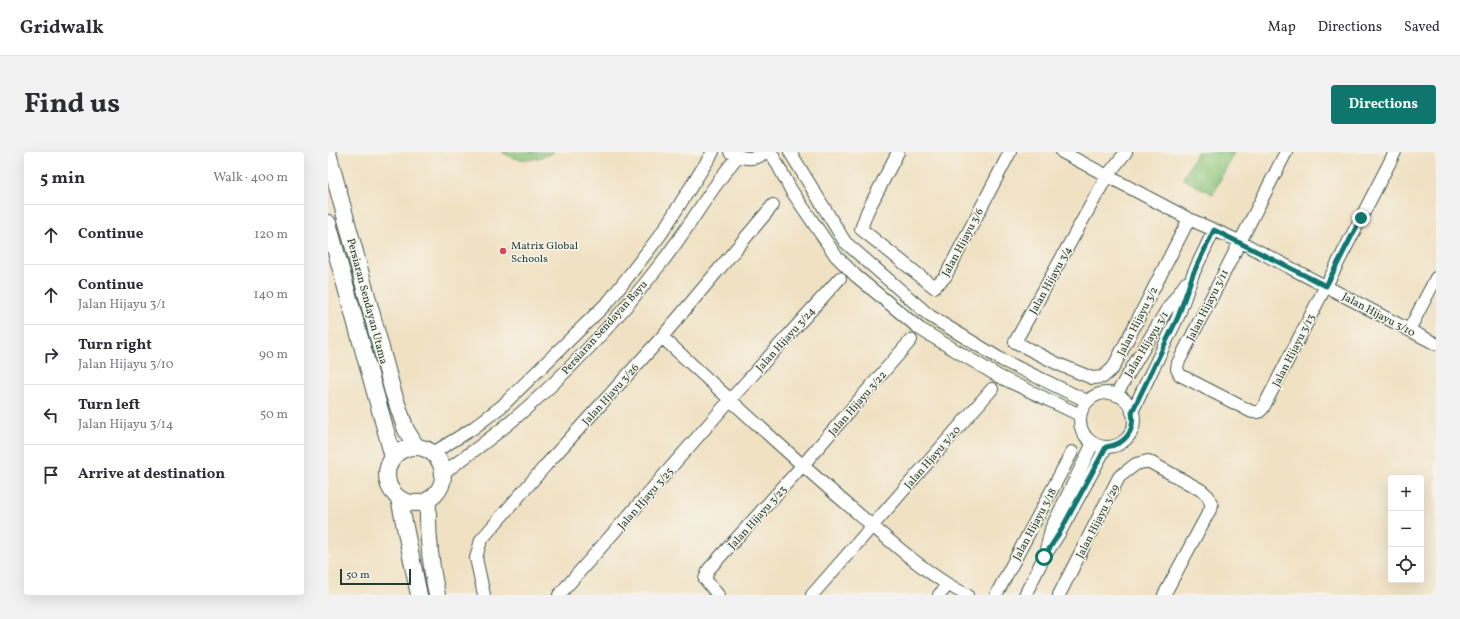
<!DOCTYPE html>
<html lang="en">
<head>
<meta charset="utf-8">
<style>
  body { margin:0; font-family:Vollkorn,serif; background:#f2f2f3; color:#2b2b33 }
  .controls { position:absolute; right:12px; bottom:12px; display:grid; overflow:hidden; border-radius:4px; box-shadow:0 4px 16px #0002 }
  .controls button { width:36px; height:36px; display:grid; place-items:center; padding:0; border:0; border-bottom:1px solid #e1e1e2; background:#fff; color:#2b2b33; font:20px sans-serif }
  .scale { position:absolute; left:12px; bottom:10px; width:71px; box-sizing:border-box; padding-left:4px; border:2px solid #1f3d34; border-top:0; font-size:11px; line-height:14px; white-space:nowrap; color:#1f3d34; -webkit-text-stroke:3px #f7f3e8; paint-order:stroke }
  .stop { position:absolute; width:12px; height:12px; margin:-9px; border:3px solid #0f766e; border-radius:50%; background:#fff }
  .stop.end { background:#0f766e; border-color:#fff; box-shadow:0 1px 4px #0008 }
  .list { margin:0; padding:0; list-style:none }
  h2 { display:flex; justify-content:space-between; align-items:center; height:52px; margin:0; padding:0 16px; font-size:17px }
  h2 small { font-size:13px; font-weight:400; color:#7c7c81 }
  .list li { display:grid; grid-template-columns:26px 1fr auto; gap:12px; align-items:center; box-sizing:border-box; height:60px; padding:0 16px; border-top:1px solid #e1e1e2 }
  .list b { display:block; font-size:15px; white-space:nowrap }
  .list p { margin:0; font-size:13px; white-space:nowrap; color:#7c7c81 }
  .list em { font-size:13px; font-style:normal; color:#7c7c81 }
  .icon { flex:none; width:22px; height:22px; fill:none; stroke:currentColor; stroke-width:2; stroke-linecap:round; stroke-linejoin:round }
  .map { position:relative; flex:none; width:1108px; height:443px; overflow:hidden; border-radius:4px }
  header { display:flex; align-items:center; gap:24px; box-sizing:border-box; height:56px; padding:0 20px; background:#fff; border-bottom:1px solid #e1e1e2 }
  header strong { font-size:19px }
  nav { display:flex; gap:22px; margin-inline-start:auto; font-size:14px }
  .intro { display:flex; align-items:center; justify-content:space-between; box-sizing:border-box; height:96px; padding:0 24px }
  h1 { margin:0; font-size:28px }
  .button { padding:10px 18px; border-radius:4px; background:#0f766e; color:#fff; font-size:14px; font-weight:700 }
  main { display:flex; gap:24px; padding:0 24px }
  aside { flex:1; background:#fff; border-radius:4px; box-shadow:0 4px 16px #0002 }
  .map>svg:first-child { display:block }
  .grass { fill:#8ac479; stroke:#548056 }
  .lines { fill:none; stroke-linecap:round; stroke-linejoin:round }
  .minor-casing { stroke:#3e5649; stroke-width:14 }
  .major-casing { stroke:#3e5649; stroke-width:18 }
  .minor { stroke:#fff; stroke-width:12 }
  .major { stroke:#fff; stroke-width:16 }
  .route { stroke:#0f766e; stroke-width:5 }
  .poi-dot { fill:#d1495b; stroke:#f7f3e8; stroke-width:1.5 }
  .labels { text-anchor:middle; stroke-width:3; stroke-linejoin:round; paint-order:stroke }
  .street-label { font-size:11px; fill:#1f3d34; stroke:#f7f3e8 }
  .poi-label { font-size:11px; fill:#1f3d34; stroke:#f7f3e8; text-anchor:start }
</style>
</head>
<body>
<header>
<strong>Gridwalk</strong>
<nav><a>Map</a><a>Directions</a><a>Saved</a></nav>
</header>
<div class="intro"><h1>Find us</h1><a class="button">Directions</a></div>
<main>
<aside>
<h2>5 min<small>Walk · 400 m</small></h2>
<ul class="list">
<li><svg class="icon" aria-label="ahead" viewBox="0 0 24 24"><path d="M12 20V5M6 11l6-6 6 6"/></svg><div><b>Continue</b></div><em>120 m</em></li>
<li><svg class="icon" aria-label="ahead" viewBox="0 0 24 24"><path d="M12 20V5M6 11l6-6 6 6"/></svg><div><b>Continue</b><p>Jalan Hijayu 3/1</p></div><em>140 m</em></li>
<li><svg class="icon" aria-label="right" viewBox="0 0 24 24"><path d="M7 20v-9h11M14 6l5 5-5 5"/></svg><div><b>Turn right</b><p>Jalan Hijayu 3/10</p></div><em>90 m</em></li>
<li><svg class="icon" aria-label="left" viewBox="0 0 24 24"><path d="M17 20v-9H6M10 6l-5 5 5 5"/></svg><div><b>Turn left</b><p>Jalan Hijayu 3/14</p></div><em>50 m</em></li>
<li><svg class="icon" aria-label="arrive" viewBox="0 0 24 24"><path d="M6 21V4h12l-3 4 3 4H6"/></svg><div><b>Arrive at destination</b></div></li>
</ul>
</aside>
<div class="map">
<svg width="1108" height="443" viewBox="0 0 1108 443">
  <rect width="100%" height="100%" fill="#f7f3e8"/>
  <filter id="ink" filterUnits="userSpaceOnUse"><feTurbulence type="fractalNoise" baseFrequency=".025" numOctaves="2"/><feDisplacementMap in="SourceGraphic" scale="8" xChannelSelector="R" yChannelSelector="G"/><feConvolveMatrix kernelMatrix="1 2 1 2 8 2 1 2 1" color-interpolation-filters="sRGB"/></filter>
  <filter id="wash" filterUnits="userSpaceOnUse"><feTurbulence type="fractalNoise" baseFrequency=".012" numOctaves="4" result="noise"/><feDisplacementMap in="SourceGraphic" scale="16" xChannelSelector="R" yChannelSelector="G"/><feGaussianBlur stdDeviation="0.9" result="paint"/><feColorMatrix in="noise" values="0 0 0 0 0 0 0 0 0 0 0 0 0 0 0 0 0 1.4 0 .05"/><feComposite in="paint" operator="in"/></filter>
  <g filter="url(#wash)">
    <rect width="100%" height="100%" fill="#f0e1c3"/>
    <path class="grass" d="M174,0H226C210,9 189,11 174,0Z
      M869,0H906L885,42L855,27Z"/>
  </g>
  <g filter="url(#ink)">
    <g class="lines">
      <defs>
        <path id="minor" d="M402,0C414,7 427,9 438,0
          M443,0L463,38L508,104L528,124L592,177L670,224L752,263
          M462,0L517,90L602,164L674,208L759,249
          M570,0L539,60L533,77L606,135L617,125L682,0
          M734,0L861,67L911,89L1108,192
          M798,0L779,24L687,190L730,212L764,226L775,225L785,216L861,67
          M958,0L850,211L849,217L852,223L924,260H931L935,256L1067,0
          M1081,178L1108,126
          M334,185C398,244 461,303 527,359C560,387 601,425 639,443
          M752 268a27 27 0 1 1 54 0a27 27 0 1 1-54 0Z
          M788,243L838,159L858,131
          M804,260L850,165L865,122L886,78
          M105,301L144,277L174,254L282,148L333,82L385,0
          M115,321C139,304 162,287 185,268C240,221 290,167 334,110C361,76 381,38 410,4
          M719,394L723,377L765,291
          M156,443L148,406L153,388L218,313L334,185L445,53
          M231,443L402,248L512,126
          M390,443L377,427L381,417L474,314L583,188
          M484,443L664,237
          M611,443L619,434
          M668,443L744,300
          M697,443L716,405L732,380L778,295
          M731,443L791,325L808,312L820,309L873,338L880,344L884,354L836,443"/>
        <path id="major" d="M0,1L65,240L78,278L88,294
          M0,71L65,305
          M59 323a28 28 0 1 1 56 0a28 28 0 1 1-56 0Z
          M71,346L91,443
          M100,348C99,381 102,411 109,443"/>
      </defs>
      <use href="#minor" class="minor-casing"/>
      <use href="#major" class="major-casing"/>
      <use href="#minor" class="minor"/>
      <use href="#major" class="major"/>
    </g>
  </g>
  <g class="lines" filter="url(#ink)">
    <path class="route" d="M716,405L732,380L778,295C798,292 807,279 804,260L850,165L865,122L886,78L998,134L1033,66"/>
  </g>
  <circle class="poi-dot" cx="175" cy="99" r="4"/>
  <g class="labels">
    <g class="street-label">
      <text transform="translate(634 90) rotate(-62)" y="4">Jalan Hijayu 3/6</text>
      <text transform="translate(722 128) rotate(-61)" y="4">Jalan Hijayu 3/4</text>
      <text transform="translate(40 149) rotate(75)" y="4">Persiaran Sendayan Utama</text>
      <text transform="translate(879 153) rotate(-63)" y="4">Jalan Hijayu 3/11</text>
      <text transform="translate(1051 162) rotate(28)" y="4">Jalan Hijayu 3/10</text>
      <text transform="translate(809 169) rotate(-63)" y="4">Jalan Hijayu 3/2</text>
      <text transform="translate(276 175) rotate(-48)" y="4">Persiaran Sendayan Bayu</text>
      <text transform="translate(457 187) rotate(-48)" y="4">Jalan Hijayu 3/24</text>
      <text transform="translate(818 192) rotate(-59)" y="4">Jalan Hijayu 3/1</text>
      <text transform="translate(965 198) rotate(-63)" y="4">Jalan Hijayu 3/13</text>
      <text transform="translate(282 242) rotate(-48)" y="4">Jalan Hjayu 3/26</text>
      <text transform="translate(529 251) rotate(-49)" y="4">Jalan Hijayu 3/22</text>
      <text transform="translate(604 305) rotate(-49)" y="4">Jalan Hjayu 3/20</text>
      <text transform="translate(317 346) rotate(-49)" y="4">Jalan Hjayu 3/25</text>
      <text transform="translate(429 365) rotate(-48)" y="4">Jalan Hijayu 3/23</text>
      <text transform="translate(769 369) rotate(-63)" y="4">Jalan Hijayu 3/29</text>
      <text transform="translate(706 372) rotate(-62)" y="4">Jalan Hijayu 3/18</text>
    </g>
    <g class="poi-label">
      <text x="183" y="97">Matrix Global<tspan x="183" dy="13">Schools</tspan></text>
    </g>
  </g>
</svg>
<div class="controls">
<button>+</button>
<button>−</button>
<button><svg class="icon" aria-label="locate" viewBox="0 0 24 24"><circle cx="12" cy="12" r="6"/><path d="M12 2v4M12 18v4M2 12h4M18 12h4"/></svg></button>
</div>
<div class="scale">50 m</div>
<div class="stop" style="left:716px;top:405px"></div>
<div class="stop end" style="left:1033px;top:66px"></div>
</div>
</main>
</body>
</html>
